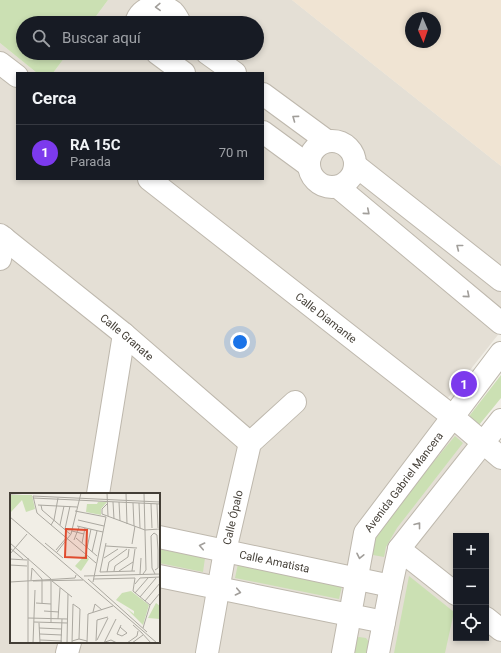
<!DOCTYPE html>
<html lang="es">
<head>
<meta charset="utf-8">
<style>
  body { margin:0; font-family:Roboto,sans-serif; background:#20242c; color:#f1f3f6 }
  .controls { position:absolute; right:12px; bottom:12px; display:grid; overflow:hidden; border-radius:0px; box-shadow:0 2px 6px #0003 }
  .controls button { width:36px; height:36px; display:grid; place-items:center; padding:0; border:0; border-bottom:1px solid #363941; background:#171b24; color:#f1f3f6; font:20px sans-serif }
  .compass { position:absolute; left:405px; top:12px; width:36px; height:36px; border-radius:50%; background:#171b24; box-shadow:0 2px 6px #0003; rotate:178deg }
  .you { position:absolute; left:240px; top:342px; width:14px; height:14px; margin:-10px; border:3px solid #fff; border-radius:50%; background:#1a73e8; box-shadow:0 0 0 6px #1a73e833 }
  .badge { display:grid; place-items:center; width:26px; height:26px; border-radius:50%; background:#7c3aed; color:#fff; font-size:13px; font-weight:700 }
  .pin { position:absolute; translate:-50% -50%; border:2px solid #fff; box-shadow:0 1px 4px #0006 }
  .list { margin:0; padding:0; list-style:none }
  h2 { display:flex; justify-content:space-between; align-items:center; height:52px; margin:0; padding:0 16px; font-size:17px }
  h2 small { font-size:13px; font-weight:400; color:#9ea1a6 }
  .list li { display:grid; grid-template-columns:26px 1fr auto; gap:12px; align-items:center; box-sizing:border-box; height:56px; padding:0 16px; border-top:1px solid #363941 }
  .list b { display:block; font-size:15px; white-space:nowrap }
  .list p { margin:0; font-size:13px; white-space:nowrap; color:#9ea1a6 }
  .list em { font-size:13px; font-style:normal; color:#9ea1a6 }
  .icon { flex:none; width:22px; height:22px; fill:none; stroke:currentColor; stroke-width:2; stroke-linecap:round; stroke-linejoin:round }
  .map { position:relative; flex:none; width:501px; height:653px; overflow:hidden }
  .search { position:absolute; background:#171b24; box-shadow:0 2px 6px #0003; left:16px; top:16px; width:248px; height:44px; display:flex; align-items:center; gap:10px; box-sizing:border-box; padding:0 14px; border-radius:22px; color:#9ea1a6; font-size:15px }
  .panel { position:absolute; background:#171b24; box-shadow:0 2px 6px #0003; left:16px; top:72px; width:248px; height:108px; border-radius:0px }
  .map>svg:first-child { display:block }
  .residential { fill:#e4dfd5; fill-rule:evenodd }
  .commercial { fill:#f0e4d3; fill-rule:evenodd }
  .green { fill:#cbe0b3 }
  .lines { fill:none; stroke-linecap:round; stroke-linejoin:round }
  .minor-casing { stroke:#beb8ad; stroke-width:24 }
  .minor { stroke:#fff; stroke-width:22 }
  .oneway { stroke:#a19e9a }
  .labels { text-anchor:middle; stroke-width:3; stroke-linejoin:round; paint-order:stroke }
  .street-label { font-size:11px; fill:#433e36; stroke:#fff }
  .inset-road { fill:none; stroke:#aba8a0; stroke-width:1 }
  .view { fill:#e04b2e; fill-opacity:0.15; stroke:#e04b2e; stroke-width:2 }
  .inset-edge { fill:none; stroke:#433e36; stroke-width:2 }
</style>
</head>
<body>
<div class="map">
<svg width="501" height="653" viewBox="0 0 501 653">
  <rect width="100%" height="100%" fill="#f1eee6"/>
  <path class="residential" d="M108,0H292L501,166V331L447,399L501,442V653H0V43L37,73H17V179H263V73H53L68,53H257V23H91ZM11,494H159V642H11ZM456,536H486V638H456Z"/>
  <path class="commercial" d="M292,0H501V166ZM411,18H435V42H411Z"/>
  <path class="green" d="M0,0H108L91,23H23V53H68L53,73H37L0,43Z
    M501,375V398L479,425L470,418V415Z
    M455,436L463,443L397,528L386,547L384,557L373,555C372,544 377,534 382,524Z
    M159,549L205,558L203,572L159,563Z
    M238,564L342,586L339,599L235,578Z
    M409,576L454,612L445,653H394Z
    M359,637L366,638L369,642L367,653H353L355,639Z"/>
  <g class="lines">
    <defs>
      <g id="minor">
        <path d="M136,23C140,6 161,2 173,12C176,15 178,19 180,23"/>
        <path d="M157,53L184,73"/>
        <path d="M207,53L235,73"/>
        <path d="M0,63L17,76"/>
        <path d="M263,94L327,141"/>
        <path d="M263,132L308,165"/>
        <circle cx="332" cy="164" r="23"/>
        <path d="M355,165L501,280"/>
        <path id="s1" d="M149,179L453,417L501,458"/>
        <path d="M338,187L501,323"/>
        <path id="s2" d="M0,235L124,334L250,443"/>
        <path d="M0,259L4,238"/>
        <path d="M98,494L124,334"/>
        <path id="s3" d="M159,537L391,586"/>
        <path d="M399,549L456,594"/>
        <path d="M159,576L384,622"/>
        <path d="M486,618L501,630"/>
        <path d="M67,653L70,642"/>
        <path id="s4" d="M207,653L225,551L250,443L295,402"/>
        <path id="s5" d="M343,653L365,533L501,353"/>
        <path d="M378,653L391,586L399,549L501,420"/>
      </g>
    </defs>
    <use href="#minor" class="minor-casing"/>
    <use href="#minor" class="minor"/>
  </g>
  <defs><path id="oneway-chevron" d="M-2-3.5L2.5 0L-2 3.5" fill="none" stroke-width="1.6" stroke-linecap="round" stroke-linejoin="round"/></defs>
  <g class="oneway">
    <use href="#oneway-chevron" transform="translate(158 7) rotate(178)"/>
    <use href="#oneway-chevron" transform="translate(295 118) rotate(-144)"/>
    <use href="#oneway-chevron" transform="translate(367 212) rotate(40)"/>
    <use href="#oneway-chevron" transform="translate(459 247) rotate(-142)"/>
    <use href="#oneway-chevron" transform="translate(467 295) rotate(40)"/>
    <use href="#oneway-chevron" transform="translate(418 525) rotate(-52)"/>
    <use href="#oneway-chevron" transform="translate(202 546) rotate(-168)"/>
    <use href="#oneway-chevron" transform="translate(360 556) rotate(102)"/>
    <use href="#oneway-chevron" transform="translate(238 592) rotate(12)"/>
  </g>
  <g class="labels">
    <g class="street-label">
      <text dy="4" stroke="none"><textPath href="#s1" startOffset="225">Calle Diamante</textPath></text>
      <text dy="4" stroke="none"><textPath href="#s2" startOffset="163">Calle Granate</textPath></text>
      <text dy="4" stroke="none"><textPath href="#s5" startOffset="186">Avenida Gabriel Mancera</textPath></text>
      <text dy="4" stroke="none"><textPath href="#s4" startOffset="138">Calle Ópalo</textPath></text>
      <text dy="4" stroke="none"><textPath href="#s3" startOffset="118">Calle Amatista</textPath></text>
    </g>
  </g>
  <g transform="translate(10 493)">
    <rect width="150" height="150" fill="#f1eee6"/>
    <path d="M0,2H22L25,16L16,19L12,7L1,19ZM88,9H97L91,16V22L76,19L77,11H87ZM75,62L79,66L71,78L65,73ZM121,98L139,112L133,132L116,115L124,121V118L106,107L112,100ZM146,110L150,113V126L138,125Z" fill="#cbe0b3"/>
    <path class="inset-road" d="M97,0L98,23M116,0L117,31M0,1L24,0M23,5L150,11M103,9L104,26M109,9L110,28M98,10L92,16V21L135,37L150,36M123,10L124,33M129,10L130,35M141,11L142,35M147,11L148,35M28,12L67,14M31,12L32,17L60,41M65,18L96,24L83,89M0,24L147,150M68,27L94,33M41,32L44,27L48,5M50,32L54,13M67,33L93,39M55,36L60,13M62,38L74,41M66,45L87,63M64,47L69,34M0,50L41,86M35,50L53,65M72,50L75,35M122,51L125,33M96,53L127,55M0,55L13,66M77,55L81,36M46,57L57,44M47,59L61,41L71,0M82,59L87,38M0,61L17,41M94,65L108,56M0,66L17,67M86,70L27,20L23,3L150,9M0,72L17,73M145,77L148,75V57L147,42L144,40L141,43L142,75L145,81M104,78L105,73L118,64L119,56M109,78L123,69M122,78L125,56M90,79L125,78M90,79L96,50M97,79L99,69L117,56M130,81L131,65M133,81L136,77L134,0M74,83L150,81M125,85L123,98L140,112M78,86L137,139M84,86L125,85M21,87L22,75L32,86V110M23,88L73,87M42,88L62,104M0,89L65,85L66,82M125,91L130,85L150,84M125,100L138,85M130,104L146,85M135,108L150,90M26,110L41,111M34,118L49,119M83,119L85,111L92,117M18,125L58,126M48,126L50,95M24,129L57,130M29,130L30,150M41,130V88M123,132L132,140M110,134L117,140L112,143L107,141L111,132M29,135L52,136M133,135L140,112L150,100M131,139L141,150M30,141L52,142M30,147L52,148M87,147L98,125M62,148L69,146L77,148M86,148L87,127L98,124M95,149L101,147L107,150M18,150V65M23,150L25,97M51,150L52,126M57,150L58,101M62,150L63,111L70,116L69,146M77,150L78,121L103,113M94,150L106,126M117,150L127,143L128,138M122,150L133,142"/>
    <path class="view" d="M56,36L77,37L76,65L55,64Z"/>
    <rect width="150" height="150" class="inset-edge"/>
  </g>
</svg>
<div class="controls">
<button>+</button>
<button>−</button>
<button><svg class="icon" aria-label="locate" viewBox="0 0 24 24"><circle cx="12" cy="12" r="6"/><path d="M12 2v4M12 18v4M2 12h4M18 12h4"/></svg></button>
</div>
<svg class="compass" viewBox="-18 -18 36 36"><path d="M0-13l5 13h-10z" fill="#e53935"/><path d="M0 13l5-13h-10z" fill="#9ea1a6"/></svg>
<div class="you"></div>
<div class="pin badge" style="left:464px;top:384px">1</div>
<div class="search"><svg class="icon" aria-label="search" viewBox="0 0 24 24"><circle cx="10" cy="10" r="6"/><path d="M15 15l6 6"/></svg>Buscar aquí</div>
<section class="panel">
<h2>Cerca<small></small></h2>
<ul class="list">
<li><span class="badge">1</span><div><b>RA 15C</b><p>Parada</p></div><em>70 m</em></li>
</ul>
</section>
</div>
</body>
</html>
